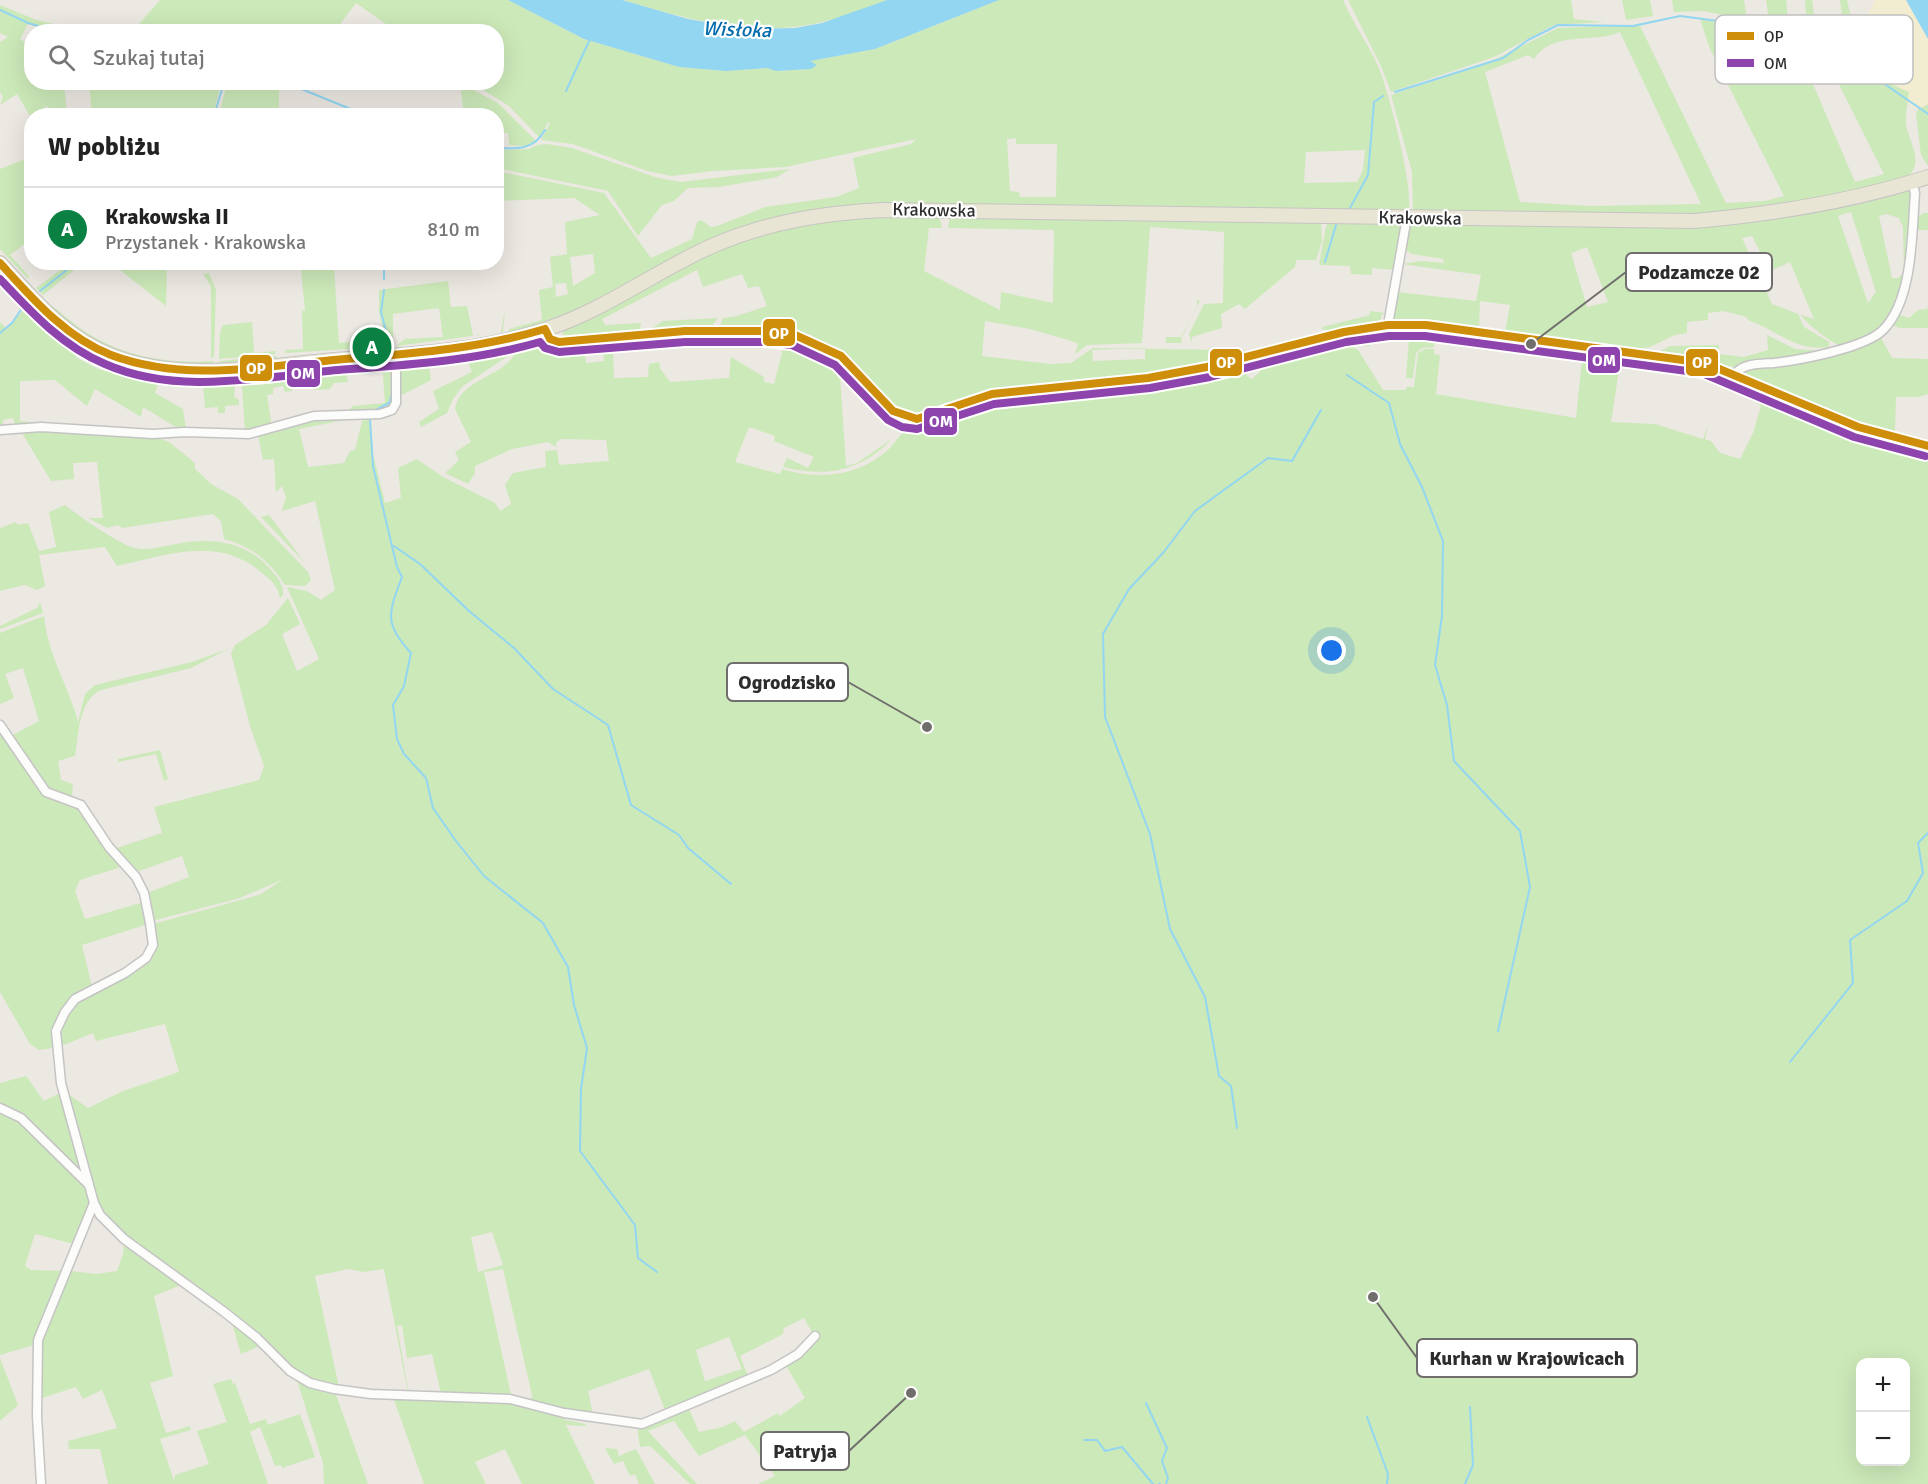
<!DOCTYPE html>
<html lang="pl">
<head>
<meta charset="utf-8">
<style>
  body { margin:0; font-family:Signika,sans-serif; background:#f2f2f2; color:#222 }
  .controls { position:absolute; right:18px; bottom:18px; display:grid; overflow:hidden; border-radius:12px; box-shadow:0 6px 24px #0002 }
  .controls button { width:54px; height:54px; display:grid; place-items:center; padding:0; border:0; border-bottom:2px solid #e0e0e0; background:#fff; color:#222; font:30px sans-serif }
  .you { position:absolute; left:1332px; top:651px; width:21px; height:21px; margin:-15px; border:4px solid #fff; border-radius:50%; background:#1a73e8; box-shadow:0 0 0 9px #1a73e833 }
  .badge { display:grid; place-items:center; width:39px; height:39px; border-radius:50%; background:#0b8043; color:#fff; font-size:20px; font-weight:700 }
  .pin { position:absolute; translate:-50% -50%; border:3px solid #fff; box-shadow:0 2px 6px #0006 }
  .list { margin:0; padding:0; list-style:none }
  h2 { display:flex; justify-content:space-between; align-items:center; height:78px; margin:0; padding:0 24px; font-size:26px }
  h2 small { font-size:20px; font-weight:400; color:#767676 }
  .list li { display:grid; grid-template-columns:39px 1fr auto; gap:18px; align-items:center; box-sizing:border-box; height:84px; padding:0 24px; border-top:2px solid #e0e0e0 }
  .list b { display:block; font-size:22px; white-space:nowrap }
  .list p { margin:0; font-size:20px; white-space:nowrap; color:#767676 }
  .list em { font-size:20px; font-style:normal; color:#767676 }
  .icon { flex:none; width:33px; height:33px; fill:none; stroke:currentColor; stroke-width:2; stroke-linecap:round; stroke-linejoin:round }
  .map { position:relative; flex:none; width:1928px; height:1484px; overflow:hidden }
  .search { position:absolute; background:#fff; box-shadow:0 6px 24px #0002; left:24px; top:24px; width:480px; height:66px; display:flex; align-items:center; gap:15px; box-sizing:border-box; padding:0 21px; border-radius:24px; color:#767676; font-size:22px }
  .panel { position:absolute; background:#fff; box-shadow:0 6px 24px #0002; left:24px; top:108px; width:480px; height:162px; border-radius:24px }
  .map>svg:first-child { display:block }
  .green { fill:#cce9b9; fill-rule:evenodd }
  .sand { fill:#f2ecd0 }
  .water { fill:#92d6f1 }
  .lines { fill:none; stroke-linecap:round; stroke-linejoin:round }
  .stream { stroke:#92d6f1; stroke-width:2 }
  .street-casing { stroke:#c5c4c4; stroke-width:11 }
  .primary-casing { stroke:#c6c5c3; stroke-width:16 }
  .street { stroke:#fcfcfb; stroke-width:8 }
  .primary { stroke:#e9e5d4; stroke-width:14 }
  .bus-1-casing { stroke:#fff; stroke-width:12 }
  .bus-2-casing { stroke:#fff; stroke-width:12 }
  .bus-1 { stroke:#cf8e09; stroke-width:8 }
  .bus-2 { stroke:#8e44ad; stroke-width:8 }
  .labels { text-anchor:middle; stroke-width:4.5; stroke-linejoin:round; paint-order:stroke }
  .street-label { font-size:18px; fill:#2d2d2d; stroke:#fff }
  .water-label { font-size:20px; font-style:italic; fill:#036cac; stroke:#fff }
  .key { fill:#fff; stroke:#c0c0c0; stroke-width:1.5 }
  .key-label { font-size:16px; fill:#2d2d2d }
  .leader { fill:none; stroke:#706e6c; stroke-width:2 }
  .callout-dot { fill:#706e6c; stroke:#fff; stroke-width:2 }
  .callout { fill:#fff; stroke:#706e6c; stroke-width:2 }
  .callout-label { font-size:20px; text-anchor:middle; font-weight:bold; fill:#2d2d2d }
  .line-badge { stroke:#fff; stroke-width:2 }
  .badge-label { font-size:16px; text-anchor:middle; font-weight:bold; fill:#fff }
</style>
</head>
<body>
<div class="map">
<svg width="1928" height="1484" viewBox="0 0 1928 1484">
  <rect width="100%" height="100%" fill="#ece8e2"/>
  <path class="green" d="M160,0H508L584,39L679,67L726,71L767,68L776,71L811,69L809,61L875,49L999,0H1343C1353,23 1368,44 1378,66C1389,92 1412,181 1409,208L1403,212L798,213L543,325L508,333L509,329L542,320L539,290L553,287L550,257L567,254L565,222L600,215L574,198L497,201V171L604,193L651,258L692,239L697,222L701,220L711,227L717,226L765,207L836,197L859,188L853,158L911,144L916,139L785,167L713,171L672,176L647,171L573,144L541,140L550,123L548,122L540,138L509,106L472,83L496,82V32L396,31L356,3L335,31L132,32ZM1016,138V144H1057L1056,197H1020L1019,192L1010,191L1007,139ZM1365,150L1363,170L1357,182L1304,183L1306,152ZM593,254L595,273L573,286L570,257ZM566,283L568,294L556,297L555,284Z
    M622,0H887C784,45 725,30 622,0Z
    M1348,0H1571L1574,19L1604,22L1554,25L1494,57L1391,92L1381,66Z
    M1622,0H1650L1653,16L1626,20Z
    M1672,0H1744L1747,20L1704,11L1674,12Z
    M1766,0H1786L1788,17L1769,20Z
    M1805,0H1812L1816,31L1807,26Z
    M1840,0H1847L1861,61L1847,53Z
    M0,5L34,19L80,31H50L28,24L20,39L31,46L32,82L64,83L67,115H58L47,106L30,116L17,94L0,105L3,97L0,92V42L8,37L0,33Z
    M1700,19L1745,27L1788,26L1855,182L1884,174L1817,41L1868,73L1909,92C1908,102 1905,115 1906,125C1909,142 1925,163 1907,177L1824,198L1712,214L1662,216L1413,210L1412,172L1391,95L1494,60L1558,28L1633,25L1657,20L1640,26L1726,203L1765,201L1784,196L1710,49ZM1620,32L1701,204L1590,206L1520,202L1485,72L1528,55L1534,59C1553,30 1593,44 1620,32Z
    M275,82L279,84V115H219L227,83Z
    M89,83V82L221,83L213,116L92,115Z
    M460,83L498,103L536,141L527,146L509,145L508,133H497L496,116L464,115Z
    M1928,104V166L1921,155L1916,114L1918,109Z
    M547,144L572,148L658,178L681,182L790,169L777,177L760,180L719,187L688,188L674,201L662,205L638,236L608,191L497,168V150L529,149L537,145Z
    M31,157V239L10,255L29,276L28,279L0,249V169Z
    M1905,189L1912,193L1909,235L1906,238L1908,252L1904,282L1891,315L1875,333L1842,346C1834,345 1805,323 1801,315L1814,319L1790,262L1770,271L1752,236L1742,238L1772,304L1798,314L1804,327L1829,342V347C1796,352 1777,330 1748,320L1747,317L1723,311L1708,313V320L1687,322V333L1675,335L1650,347L1634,350L1505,332L1510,305L1480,301L1479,329L1392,319L1397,292L1476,301L1481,275L1402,264L1421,261L1444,263L1443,259L1412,254L1405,250L1411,223L1660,226ZM1851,212L1876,292L1868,303L1838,216ZM1886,214L1899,218L1903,227L1904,272L1898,278H1892L1879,216ZM1587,247L1608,302L1587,307L1571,253Z
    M1924,213H1928V230H1916L1917,217Z
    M854,216H939L942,228H929L924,271L1000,310L1001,292L1053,303L1054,230L948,228L950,217L1321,222L1322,241L1316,260H1296L1295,267L1245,309L1239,304L1221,314L1222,328L1192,337V343L1189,334L1204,304L1223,303L1224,232L1150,227L1142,343L1087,345L1075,354L1078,344L1072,341L1030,329L985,321L982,356L1051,364L1071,363L1093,348L1225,350V347L1251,352L1196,365L1100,381L1001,390L917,415L897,409L850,359L811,335L778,328L720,326L723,318L737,316L767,306L759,286L748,288L742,274L703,287L697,270L602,319L605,325L641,323L640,330L568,337L562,334L566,327L731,244L795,225ZM1145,348V359L1093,361L1092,350Z
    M1330,222L1402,224L1394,270L1372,268V275L1351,274L1350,266L1319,265L1326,226Z
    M71,262L83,263L43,295L36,288Z
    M111,263L139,265L142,263H167L166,306Z
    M277,263H342L343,266L334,267L339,343L374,340L373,333L379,337L382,347L285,353V350L303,349L302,311L305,310L301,270H277Z
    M209,273L216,290L214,357L211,358V286L203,274Z
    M448,281L451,307L467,306L473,336L501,332L505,309L503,332L396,346L405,339L443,337L439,308L393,314V342L387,346L379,312V290Z
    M1197,300L1200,301L1181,339L1182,343H1166V337H1181L1197,308Z
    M44,301C56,307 71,322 84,331C124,357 168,364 214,361L212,364C166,365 118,359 78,332C66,324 55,311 44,301Z
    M29,303L69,341L77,358L98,369L138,380H142L139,370L161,375L155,393L183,409L186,429H179L143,407L141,417L95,389L87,406L55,380L20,381V421L42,423L15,425L13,418L3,420V426L0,427V322L7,329Z
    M1928,306V328H1900L1890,324L1896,314L1909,318L1918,310L1927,309Z
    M1370,311L1385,313L1382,314L1380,322L1331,331L1322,329V327L1370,315Z
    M718,318L712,326L652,328L663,321Z
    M252,322L254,353L276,351L275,354L219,359L220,332L223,325Z
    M1436,328L1434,347L1422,348L1416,353L1413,378H1406L1409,339L1370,340V346C1359,347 1352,346 1348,334L1384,329Z
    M1443,330L1466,333L1468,342L1442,338Z
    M701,334H734L733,339L701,340Z
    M668,335H685L686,341L648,342V339Z
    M1767,335L1795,349L1823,351L1733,367L1658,352L1670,346L1719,345V354L1744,357L1768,350Z
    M1342,336L1349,345L1358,350L1383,390H1406V387H1414L1418,353L1425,349H1434V354L1440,355L1436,394L1576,418L1583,351L1640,357L1642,365L1620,363L1611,422L1655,424L1703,439L1708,425L1705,439L1711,441L1720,453L1740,459L1753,433L1761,406L1751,396L1754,387L1853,428L1928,450V1484H758L775,1476L745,1435L699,1456L674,1421L648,1431L697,1484H690L650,1446L640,1447L637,1426L658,1421L700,1401L688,1407L699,1432L723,1427L735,1421L744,1432L778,1413L780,1416L805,1398L785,1364L808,1349L816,1337L814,1335L800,1350L790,1354L813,1334L804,1318L784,1328L783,1334L740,1356L748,1376L787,1357L785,1360L666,1413L649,1369L588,1391L593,1415L607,1418C573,1416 540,1402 506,1396C485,1392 463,1394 441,1394L432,1354L407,1358L402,1325L397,1326L409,1394L363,1392L322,1385L304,1377L284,1364L245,1325L124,1238L101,1214L96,1203L64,1091L88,1108L123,1091L179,1072L165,1024L96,1041L93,1033L57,1048C51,966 166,1000 153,924L259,895L284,879L240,898L152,921L147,893L189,877L182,856L136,872L117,848L162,833L154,807L259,780L264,766L250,726L231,653L235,645L266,625L288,598L300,624L282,634L297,671L319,659L287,587L307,591L321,600L335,590L315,501L282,511L286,497L282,486L276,492L274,459L263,460L258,435L310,418L365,416L299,429L308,467L344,463L350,451L355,450L362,421L383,415L371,420L373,454L385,503L401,498L398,468L417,459L443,477L495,503L500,511L511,504L505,485L513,473L546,467L545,451L557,450L559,465L609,461L606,440L562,439L556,442V447L548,442L512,449L475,466V473L468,484L445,473L459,460L455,452L471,442L455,409C460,378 506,377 516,351L558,346L559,351L564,350L563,345L637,340L638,345L613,349L614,378L648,377L649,364L659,362L660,368L670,382L729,378L731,357L764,377V382L774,384L786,337C812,344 837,355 856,375C869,389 882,408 899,418L893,427L846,377L840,376L846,466L857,463L892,439C861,471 826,478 783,467L787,458L808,468L814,457L774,441L775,436L749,427L735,462L780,474L782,469C818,480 858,477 888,450C897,441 903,430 913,422L1013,394L1145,382L1206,371L1245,361L1247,376L1252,379L1265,367L1262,356ZM603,351L604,361L586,363L585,353ZM492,1232L503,1265L478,1272L471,1237ZM349,1269L363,1272L384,1269L408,1392H376L339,1387L315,1276ZM503,1269L532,1395L531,1400L511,1395L484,1272ZM729,1337L742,1369L705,1381L696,1350ZM1860,1362H1906V1462H1860Z
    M1880,336L1892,358L1928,359V394L1918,397H1896L1895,431L1847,419L1755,380L1744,372Z
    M1515,340L1527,342V346L1531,347L1532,343L1578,350L1579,355L1514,347Z
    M499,350L508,351V356L463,386L453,399L447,413L421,427L419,422L439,409L433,391L472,372L465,355Z
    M276,356L277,360L221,364L219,361Z
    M428,359L431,380L400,396L401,362Z
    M393,362L395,398L388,409L347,412L353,406L385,403L382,364L352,367V364Z
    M345,365L348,382L334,383L330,389L314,390L309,368Z
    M306,368V372L290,373L292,391L285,392L283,386L273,388V394L267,395L272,428L245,431L241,374Z
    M236,373L234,397L239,400V405L225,406V413H218V407L205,408L202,375Z
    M23,429L156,437L169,442L195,463V469L211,484L238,499L308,572L311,580L305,586L285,585C271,562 251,546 224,539L221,521L213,514L122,528L118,525L107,528L88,518H103L97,462L73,463L74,479L51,481L22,433Z
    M65,505C77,515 122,546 135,548C148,551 163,546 176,544C211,537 248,541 272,571C278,578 284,586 283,595L280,598C278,586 272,581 262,573C219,535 167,555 117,566L105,547L39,555L45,586L37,590L25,585L0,591V528L16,522L17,525L28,523L39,551L56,547L49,512Z
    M269,515L305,563L261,517Z
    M40,602L43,613L0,629V626L37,608Z
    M44,616C48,656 69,687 78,722L85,694L95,685L192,662L228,649L191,668L101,690C78,701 79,734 75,756L58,761L61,780L73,784L72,796L50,791L11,736L39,721L23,668L5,674L14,698L0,704V633Z
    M3,734L45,794L76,804L124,866L80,880L75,891L85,919L144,902L148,924L82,945L92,987L76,995L53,1036V1048L39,1050L30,1044L0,992V735Z
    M160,750L168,779L164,781L156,754L118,762V759Z
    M26,1076L44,1101L60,1093L84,1175L22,1115L0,1105V1083Z
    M0,1110L19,1120L82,1183L90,1204L74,1244L35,1234L25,1266L31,1270L65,1271L34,1345L0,1355Z
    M124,1242L181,1285L154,1296L173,1376L150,1383L166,1433L190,1426L191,1430L160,1439L174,1481L175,1475L209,1464L197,1431L227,1422L213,1384L231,1379L233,1384L235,1383L250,1424L266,1419L268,1425L300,1414L315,1457L282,1468L281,1465L275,1466L260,1427L250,1432L268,1484H108L100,1449H69L68,1441L117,1428L102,1390L83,1399L76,1387L39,1399L41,1344L55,1302L71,1271L96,1274L117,1271L123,1254Z
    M231,1320L262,1345L241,1354Z
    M0,1358L18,1405L0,1421Z
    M296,1377L335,1392L368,1484H324L323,1463Z
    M393,1397H482L557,1413L566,1420L586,1424L585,1426L566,1425L595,1484H522L505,1449L475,1462L486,1484H424Z
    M605,1448L617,1449L619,1456L636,1449L655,1484H639L635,1474L630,1476L623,1461L614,1464Z"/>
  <path class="sand" d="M1875,0H1906L1928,39V104L1918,109L1908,104L1909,92L1887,82L1881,74L1866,18Z"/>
  <path class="water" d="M508,0H622L688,19L746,29L795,28L822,23L887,0H999L875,49L810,61L817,65L811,69L776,71L767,68L726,71L679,67L584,39Z
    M1906,0H1928V39Z"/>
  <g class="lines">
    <path class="stream" d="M0,10L28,23L59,32
      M284,82L368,116
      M566,91L590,39
      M1395,92L1503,58L1528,40L1558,25L1633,26L1680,16L1757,26L1791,23L1802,27L1928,114
      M214,116L224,82
      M496,148C518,149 534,150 545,130
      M1350,208L1368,175L1374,102L1383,96
      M1325,262L1336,225
      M384,279V262
      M384,290L381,312L389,343
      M40,291L77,262
      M0,333L12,323L27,301
      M1347,375L1389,403L1400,444L1422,487L1443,541L1442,616L1435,665L1447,705L1454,761L1520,831L1530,887L1498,1031
      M374,411L389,403L392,394
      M370,420L373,466L397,567L402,577C388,614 384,623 411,653L404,686L393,705L397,739L404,754L426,778L433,808L456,841L484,876L543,923L568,967L574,1005L587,1048L581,1089L580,1151L635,1225L638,1258L657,1272
      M394,546L420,564L469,611L514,648L553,689L608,725L631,805L679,835L688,848L731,884
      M1790,1062L1853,983L1850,940L1907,901L1923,873L1918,843L1928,833
      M1237,1128L1231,1086L1219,1076L1205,997L1170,929L1150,834L1105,717L1103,634L1129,589L1163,553L1195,511L1268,458L1292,461L1321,410
      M1146,1403L1167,1448L1162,1461L1168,1478L1166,1484
      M1367,1417L1388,1474L1387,1484
      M1084,1440H1097L1105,1451L1122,1447L1153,1484
      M1159,1484H1160
      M1465,1484L1473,1465L1470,1407"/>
    <defs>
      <path id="street" d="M1388,325L1407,217
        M545,329L550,339L559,342L685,331H767L795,335L841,356L893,411L905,417L917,419L992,394L1148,378L1207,367L1344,332L1388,325H1426L1705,363L1858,427L1928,446
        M1735,374C1743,363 1761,364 1774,363C1800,360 1865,348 1883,330C1913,300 1912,234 1915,193L1912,182
        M0,430L41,427L153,434L185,432L249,434L314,416L380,414L392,410L396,403V355
        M0,725L46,792L81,805L109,847L136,877L144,893L150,923L153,945L146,958L125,973L75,999L65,1012L56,1031L61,1083L94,1203L100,1215L124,1239L223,1311L257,1338L290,1371L310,1383L334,1389L371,1394L510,1399L564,1413L642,1424L771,1370L798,1354L815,1336
        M0,1108L21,1118L89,1185
        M41,1484L37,1416L38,1340L94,1203"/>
      <path id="primary" d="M0,263C33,299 65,338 113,356C182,383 263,366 335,360C409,354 484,352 555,326C610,306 658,270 712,246C767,222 823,213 883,210L1694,221C1774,214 1851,202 1928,177"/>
    </defs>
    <use href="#street" class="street-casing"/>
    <use href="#primary" class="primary-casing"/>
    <use href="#street" class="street"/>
    <use href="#primary" class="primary"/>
    <defs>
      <path id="bus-1" d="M0,263C32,298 66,338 111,355C183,382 260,367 333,360C405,354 475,350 545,329
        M545,329L550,339L559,342L685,331H767L795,335L841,356L893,411L917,419L992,394L1148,378L1207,367L1344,332L1388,325H1426L1705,363L1858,427L1928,446"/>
      <path id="bus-2" d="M0,279C31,312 62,346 105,364C178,396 261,377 338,370C406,365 474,361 540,342L545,348L559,352L685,342H766L792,345L835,365L888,420L902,427L917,429L994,404L1150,388L1210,377L1346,342L1389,336H1425L1702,373L1854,437L1925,456"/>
    </defs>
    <use href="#bus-1" class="bus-1-casing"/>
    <use href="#bus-2" class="bus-2-casing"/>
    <use href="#bus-1" class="bus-1"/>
    <use href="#bus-2" class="bus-2"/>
  </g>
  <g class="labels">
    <g class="street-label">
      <text transform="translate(934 210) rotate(1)" y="6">Krakowska</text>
      <text transform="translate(1420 218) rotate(1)" y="6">Krakowska</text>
    </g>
    <g class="water-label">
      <text transform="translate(737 29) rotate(2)" y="7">Wisłoka</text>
    </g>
  </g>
  <rect x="1715" y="15" width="198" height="69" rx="9" class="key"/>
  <rect x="1727" y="32" width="27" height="8" fill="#cf8e09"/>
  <rect x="1727" y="59" width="27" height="8" fill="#8e44ad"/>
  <g class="key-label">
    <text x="1764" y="42">OP</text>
    <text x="1764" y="69">OM</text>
  </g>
  <path class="leader" d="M1531 344L1626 272M927 727L848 682M1373 1297L1417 1358M911 1393L849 1451"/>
  <g class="callout-dot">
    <circle cx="1531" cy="344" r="6"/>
    <circle cx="927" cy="727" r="6"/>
    <circle cx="1373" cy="1297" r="6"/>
    <circle cx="911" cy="1393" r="6"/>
  </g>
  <g class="callout">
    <rect x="1626" y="253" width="146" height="38" rx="6"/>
    <rect x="727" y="663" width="121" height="38" rx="6"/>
    <rect x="1417" y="1339" width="220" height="38" rx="6"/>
    <rect x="761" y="1432" width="88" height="38" rx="6"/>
  </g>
  <g class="callout-label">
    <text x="1699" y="279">Podzamcze 02</text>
    <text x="787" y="689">Ogrodzisko</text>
    <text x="1527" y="1365">Kurhan w Krajowicach</text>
    <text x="805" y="1458">Patryja</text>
  </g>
  <g class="line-badge">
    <rect x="762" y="318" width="34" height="29" rx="6" fill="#cf8e09"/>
    <rect x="1587" y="346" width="34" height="28" rx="6" fill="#8e44ad"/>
    <rect x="1209" y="348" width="34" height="29" rx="6" fill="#cf8e09"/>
    <rect x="1685" y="348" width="34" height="29" rx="6" fill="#cf8e09"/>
    <rect x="239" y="354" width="34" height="28" rx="6" fill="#cf8e09"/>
    <rect x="286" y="359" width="35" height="29" rx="6" fill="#8e44ad"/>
    <rect x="923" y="407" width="35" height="29" rx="6" fill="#8e44ad"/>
  </g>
  <g class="badge-label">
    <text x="779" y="339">OP</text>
    <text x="1604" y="366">OM</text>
    <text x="1226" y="368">OP</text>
    <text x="1702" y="368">OP</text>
    <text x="256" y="374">OP</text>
    <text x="303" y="379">OM</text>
    <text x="941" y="427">OM</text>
  </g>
</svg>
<div class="controls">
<button>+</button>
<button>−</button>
</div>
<div class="you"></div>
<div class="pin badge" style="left:372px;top:347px">A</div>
<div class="search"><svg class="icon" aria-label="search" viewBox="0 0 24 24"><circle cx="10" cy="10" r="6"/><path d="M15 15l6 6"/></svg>Szukaj tutaj</div>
<section class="panel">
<h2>W pobliżu<small></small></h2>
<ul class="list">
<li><span class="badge">A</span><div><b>Krakowska II</b><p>Przystanek · Krakowska</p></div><em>810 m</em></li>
</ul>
</section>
</div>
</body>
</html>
